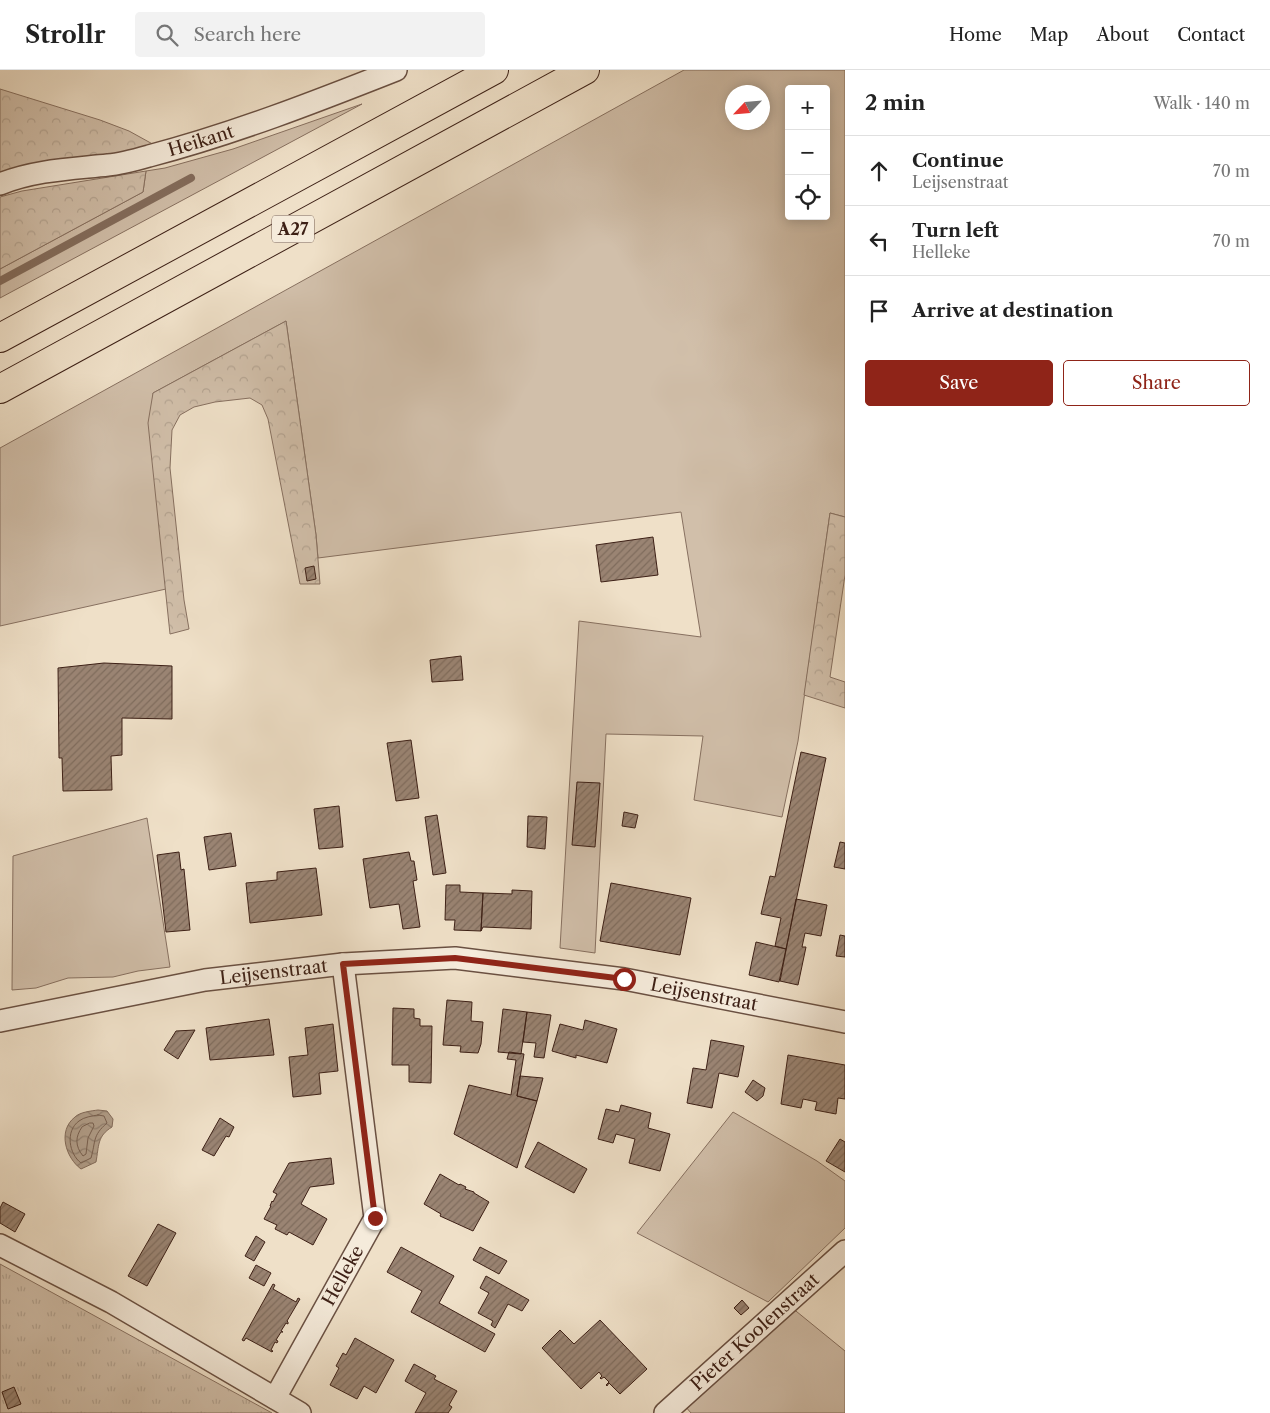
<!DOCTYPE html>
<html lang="en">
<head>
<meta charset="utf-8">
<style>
  body { margin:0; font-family:"Libre Caslon Text",serif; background:#f2f2f2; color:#222 }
  .controls { position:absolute; right:15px; top:15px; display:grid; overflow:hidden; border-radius:5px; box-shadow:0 2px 12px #0003 }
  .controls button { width:45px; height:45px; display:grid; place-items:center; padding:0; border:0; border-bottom:1px solid #e0e0e0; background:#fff; color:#222; font:25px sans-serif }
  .compass { position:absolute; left:725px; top:15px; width:45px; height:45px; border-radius:50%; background:#fff; box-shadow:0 2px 12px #0003; rotate:244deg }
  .stop { position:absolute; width:15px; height:15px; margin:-11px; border:4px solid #8f2418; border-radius:50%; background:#fff }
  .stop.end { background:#8f2418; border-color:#fff; box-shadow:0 1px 5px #0008 }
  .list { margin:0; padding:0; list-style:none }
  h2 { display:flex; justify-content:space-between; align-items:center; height:65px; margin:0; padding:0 20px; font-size:21px }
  h2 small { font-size:16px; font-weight:400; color:#767676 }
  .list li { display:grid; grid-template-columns:32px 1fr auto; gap:15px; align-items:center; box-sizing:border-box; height:70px; padding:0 20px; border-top:1px solid #e0e0e0 }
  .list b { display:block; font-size:19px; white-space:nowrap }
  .list p { margin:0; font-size:16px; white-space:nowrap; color:#767676 }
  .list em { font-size:16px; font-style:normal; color:#767676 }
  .actions { display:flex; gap:10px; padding:15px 20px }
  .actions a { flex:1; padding:11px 0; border:1px solid #8f2418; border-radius:5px; text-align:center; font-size:18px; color:#8f2418 }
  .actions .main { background:#8f2418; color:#fff }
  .icon { flex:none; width:28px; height:28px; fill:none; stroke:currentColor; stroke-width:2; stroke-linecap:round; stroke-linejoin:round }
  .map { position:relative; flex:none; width:845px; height:1343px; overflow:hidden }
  header { display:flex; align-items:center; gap:30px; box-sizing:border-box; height:70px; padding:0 25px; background:#fff; border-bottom:1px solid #e0e0e0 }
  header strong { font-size:24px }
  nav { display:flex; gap:28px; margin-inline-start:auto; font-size:18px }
  .search { width:350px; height:45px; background:#f2f2f2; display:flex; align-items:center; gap:12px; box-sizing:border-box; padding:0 18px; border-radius:5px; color:#767676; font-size:19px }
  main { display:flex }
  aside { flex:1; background:#fff }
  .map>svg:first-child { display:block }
  .green { fill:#d1bfaa; stroke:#877060; fill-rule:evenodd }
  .forest { fill:url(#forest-crowns); stroke:#877060 }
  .park { fill:url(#park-tufts); stroke:#877060 }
  .water { fill:url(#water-waves); stroke:#836c5c }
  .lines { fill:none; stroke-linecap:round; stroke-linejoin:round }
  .shore { stroke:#786050; stroke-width:1 }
  .stream { stroke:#836c5c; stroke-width:8 }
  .building { fill:url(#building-hatch); stroke:#3d2016 }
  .minor-casing { stroke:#6a5042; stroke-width:24 }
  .motorway-casing { stroke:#3d2016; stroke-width:30 }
  .minor { stroke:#f5ebdb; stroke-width:21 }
  .motorway { stroke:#efe0c8; stroke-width:28 }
  .route { stroke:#8f2418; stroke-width:6 }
  .labels { text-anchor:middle; stroke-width:4.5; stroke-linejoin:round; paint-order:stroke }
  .shield { fill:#f5ebdb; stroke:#745d51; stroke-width:1 }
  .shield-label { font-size:16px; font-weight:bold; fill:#3d2016 }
  .street-label { font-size:18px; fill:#3d2016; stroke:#f5ebdb }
</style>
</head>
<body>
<header>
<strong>Strollr</strong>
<div class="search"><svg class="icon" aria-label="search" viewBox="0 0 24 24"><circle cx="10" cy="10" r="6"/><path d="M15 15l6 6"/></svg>Search here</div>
<nav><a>Home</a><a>Map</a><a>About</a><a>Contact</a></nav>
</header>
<main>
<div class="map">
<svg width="845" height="1343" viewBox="0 0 845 1343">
  <defs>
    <pattern id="forest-crowns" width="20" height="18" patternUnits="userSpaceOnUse" patternTransform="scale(1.25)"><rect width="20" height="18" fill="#d1bfaa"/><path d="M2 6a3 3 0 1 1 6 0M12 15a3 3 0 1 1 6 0" fill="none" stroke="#b4a492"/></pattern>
    <pattern id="park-tufts" width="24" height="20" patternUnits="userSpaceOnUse" patternTransform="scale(1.25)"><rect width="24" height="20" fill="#d1bfaa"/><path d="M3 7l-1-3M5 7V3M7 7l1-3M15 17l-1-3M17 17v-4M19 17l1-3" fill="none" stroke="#b4a492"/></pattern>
    <pattern id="water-waves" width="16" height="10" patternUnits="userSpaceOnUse" patternTransform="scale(1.25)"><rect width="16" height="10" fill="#b29f8b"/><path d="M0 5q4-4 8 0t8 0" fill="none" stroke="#928171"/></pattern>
    <pattern id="building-hatch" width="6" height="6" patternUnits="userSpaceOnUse" patternTransform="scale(1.25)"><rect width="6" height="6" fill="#9a8473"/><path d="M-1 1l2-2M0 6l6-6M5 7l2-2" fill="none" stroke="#7f6c5d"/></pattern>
  </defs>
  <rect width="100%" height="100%" fill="#efe0c8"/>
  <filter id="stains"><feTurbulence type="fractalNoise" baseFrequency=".004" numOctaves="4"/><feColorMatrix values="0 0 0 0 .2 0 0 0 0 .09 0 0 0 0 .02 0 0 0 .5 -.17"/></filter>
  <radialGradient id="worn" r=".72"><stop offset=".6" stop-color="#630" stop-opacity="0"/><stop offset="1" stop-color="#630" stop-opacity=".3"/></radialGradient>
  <path class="green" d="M684,0H845V447L830,443L798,671L782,747L694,730L703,666L606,664L595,883L560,878L579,551L701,567L681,442L318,488L316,465L286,251L153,323L158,436L166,519L0,556V378ZM789,19H826V146H789ZM732,22H762V52H732Z
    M362,34L0,228V199L143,122L146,101L165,98L233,79Z
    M147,748L170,897L138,901L113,907L68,908L36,918L12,920L13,786Z
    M733,1042L817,1091L845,1111V1158L768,1232L637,1163Z
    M791,1237L845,1281V1343H691L685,1336Z"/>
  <path class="forest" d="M0,19L100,50L129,61L158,77L0,106Z
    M146,101L143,122L0,199V127L22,121Z
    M286,251L316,465L320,514H300L268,349L262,335L250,328L215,332L194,337L180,345L172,360L170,398L184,530L189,559L170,564L148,353L153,323Z
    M830,443L845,447V505L830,607L845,612V638L804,625Z"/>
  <path class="park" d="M0,1194L272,1343H0Z"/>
  <path class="water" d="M98,1040L107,1041L113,1049L112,1057C97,1066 99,1076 96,1092L81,1099C66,1088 57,1061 75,1047C80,1042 91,1041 98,1040Z"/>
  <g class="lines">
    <path class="shore" d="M98,1045L104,1046L107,1053C92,1066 96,1071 91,1088L81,1093C69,1084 65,1061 79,1051C84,1047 92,1046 98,1045Z
      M90,1053H93L94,1056L88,1068L86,1084L83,1086C75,1076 75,1067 82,1057Z"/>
    <path class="stream" d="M0,211L191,108"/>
  </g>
  <path class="building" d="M653,467L658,505L601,512L596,475Z
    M314,496L316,509L307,511L305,498Z
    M461,586L463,610L432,612L430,590Z
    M104,593L172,596V649L122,648V685L111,686L112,720L63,721L62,688H59L58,598Z
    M411,670L419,728L396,731L387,673Z
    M801,682L826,688L786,879L775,876L781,848L761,844L770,806L775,807Z
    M577,712L600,713L595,777L572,775Z
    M339,736L343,777L319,779L314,739Z
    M624,742L638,745L635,758L622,756Z
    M437,745L446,803L433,805L425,747Z
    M528,746L547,747L545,779L527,777Z
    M231,763L236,796L209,800L204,767Z
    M840,772L845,773V799L834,797Z
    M179,782L181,800L184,799L190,860L166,862L157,785Z
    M409,782L411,791H414L417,810L413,811L420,857L403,859L399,834L370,838L363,789Z
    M316,798L322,845L250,853L246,813L277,810V802Z
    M611,813L691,828L680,885L600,871Z
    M446,815H460V822L483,823L481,861L454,860L455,850H445Z
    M512,820L532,821L531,859L483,857L481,861L483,823L512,824Z
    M796,829L827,835L821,866L805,863L802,877H806L798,915L780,911Z
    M840,865L845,866V887L836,886Z
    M756,872L786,879L779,912L749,905Z
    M447,930L472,932L471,951L483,952L481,974L478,983L460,982L461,976L443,975Z
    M393,938L414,939V948L420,949V956H432L431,1013L409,1012V995H392Z
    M503,939L527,942L521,984L498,982Z
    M527,942L551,945L544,988L534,987L536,973L523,972Z
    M269,949L274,985L210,990L206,958Z
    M585,950L617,959L607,993L576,985V988L552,981L560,954L583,960Z
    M333,954L338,1001L319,1003L321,1024L293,1027L289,987L308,985L305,958Z
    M195,960L178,989L164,980L176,961Z
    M711,970L744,976L738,1007L719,1003L712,1038L687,1033L693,998L706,1000Z
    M509,982L524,984L517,1026L537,1031L517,1098L454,1064L469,1015L511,1025L516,990L507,989Z
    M788,985L845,995V1029L838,1028L836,1044L815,1040L817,1032L803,1029L801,1038L781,1034Z
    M520,1006L543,1008L537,1031L517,1026Z
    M753,1010L765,1018L763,1026L757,1031L745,1022Z
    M621,1035L651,1043L648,1058L670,1064L660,1101L629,1093L635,1069L616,1064L613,1073L598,1069L606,1039L619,1042Z
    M220,1048L234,1057L229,1067L226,1066L214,1086L202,1080Z
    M840,1069L845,1072V1102L826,1091Z
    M538,1072L587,1099L574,1123L525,1097Z
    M331,1088L334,1114L310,1117L301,1134L327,1149L313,1175L289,1162L287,1165L275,1159L277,1155L264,1149L271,1136H270L272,1131L273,1132L277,1124L273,1122L289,1093Z
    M440,1104L459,1115L460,1114L466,1117L465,1119L474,1122V1123L489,1132L473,1161L440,1146L441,1144L424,1134Z
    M3,1132L25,1144L15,1162L0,1153V1138Z
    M158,1154L176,1163L147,1216L128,1206Z
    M256,1166L265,1172L254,1191L245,1186Z
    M401,1177L454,1206L439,1233L495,1264L485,1282L411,1242L422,1221L387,1202Z
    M480,1177L507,1191L499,1204L473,1190Z
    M256,1195L271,1203L264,1216L249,1208Z
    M486,1206L529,1230L522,1241L508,1234L495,1258L491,1255L493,1251L478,1243L489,1223L480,1218Z
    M273,1214L275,1215L273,1219L296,1232L298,1228L300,1229L287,1251L288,1252V1254L286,1253L281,1261L283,1262H281L276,1270L278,1271L277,1273L275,1272L271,1280L273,1281L272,1282L246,1268L244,1271L242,1270Z
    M742,1230L749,1238L741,1245L734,1238Z
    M600,1250L647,1299L620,1324L609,1313L607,1316L606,1315L609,1312L604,1307L601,1309L600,1308L602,1306L599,1302L581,1319L542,1278L560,1260L574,1274Z
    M355,1268L394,1290L376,1323L364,1316L357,1329L330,1315L339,1298L336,1296L343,1283L346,1285Z
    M414,1294L436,1306L434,1309L457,1321L449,1335L452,1337L448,1343H415L426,1323L405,1311Z
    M14,1317L21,1334L8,1339L2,1322Z"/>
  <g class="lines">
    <defs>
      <g id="minor">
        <path id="s1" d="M0,114C35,100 71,99 108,95C121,94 135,90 149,86C233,64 315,32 396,0"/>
        <path id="s2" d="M0,951L205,910L343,894L455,888L624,909L845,952"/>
        <path d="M0,1175L111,1232L300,1343"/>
        <path id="s3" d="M275,1328L375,1148L343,894"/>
        <path id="s4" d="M665,1343L845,1181"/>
      </g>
      <path id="motorway" d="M0,268L494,0
        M0,319L585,0"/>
    </defs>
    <use href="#minor" class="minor-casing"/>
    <use href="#motorway" class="motorway-casing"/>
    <use href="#minor" class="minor"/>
    <use href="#motorway" class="motorway"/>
  </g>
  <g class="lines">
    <path class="route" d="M375,1148L343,894L455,888L624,909"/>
  </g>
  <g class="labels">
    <rect class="shield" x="272" y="145.5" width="42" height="27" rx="4"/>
    <g class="shield-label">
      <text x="293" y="165">A27</text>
    </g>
    <g class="street-label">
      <text dy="6" stroke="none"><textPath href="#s1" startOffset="206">Heikant</textPath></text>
      <text dy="6" stroke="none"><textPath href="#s2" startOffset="278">Leijsenstraat</textPath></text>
      <text dy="6" stroke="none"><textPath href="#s2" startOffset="712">Leijsenstraat</textPath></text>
      <text dy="6" stroke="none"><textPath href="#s3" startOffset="140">Helleke</textPath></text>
      <text dy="6" stroke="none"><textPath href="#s4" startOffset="121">Pieter Koolenstraat</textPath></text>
    </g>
  </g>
  <rect width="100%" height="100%" filter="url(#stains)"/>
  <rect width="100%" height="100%" fill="url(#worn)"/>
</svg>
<div class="controls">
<button>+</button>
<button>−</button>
<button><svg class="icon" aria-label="locate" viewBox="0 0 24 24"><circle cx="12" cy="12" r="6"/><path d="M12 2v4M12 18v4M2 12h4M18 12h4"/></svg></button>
</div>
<svg class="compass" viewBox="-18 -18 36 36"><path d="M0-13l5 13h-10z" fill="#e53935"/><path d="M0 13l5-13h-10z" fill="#767676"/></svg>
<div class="stop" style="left:624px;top:909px"></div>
<div class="stop end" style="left:375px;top:1148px"></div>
</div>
<aside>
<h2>2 min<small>Walk · 140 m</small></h2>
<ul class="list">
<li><svg class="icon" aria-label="ahead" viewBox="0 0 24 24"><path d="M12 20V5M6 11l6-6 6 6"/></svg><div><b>Continue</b><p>Leijsenstraat</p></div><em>70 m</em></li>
<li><svg class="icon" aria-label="left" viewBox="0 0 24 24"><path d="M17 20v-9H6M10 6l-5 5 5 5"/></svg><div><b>Turn left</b><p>Helleke</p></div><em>70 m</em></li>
<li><svg class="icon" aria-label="arrive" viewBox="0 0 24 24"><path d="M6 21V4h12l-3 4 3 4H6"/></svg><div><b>Arrive at destination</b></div></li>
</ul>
<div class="actions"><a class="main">Save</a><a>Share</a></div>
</aside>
</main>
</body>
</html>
